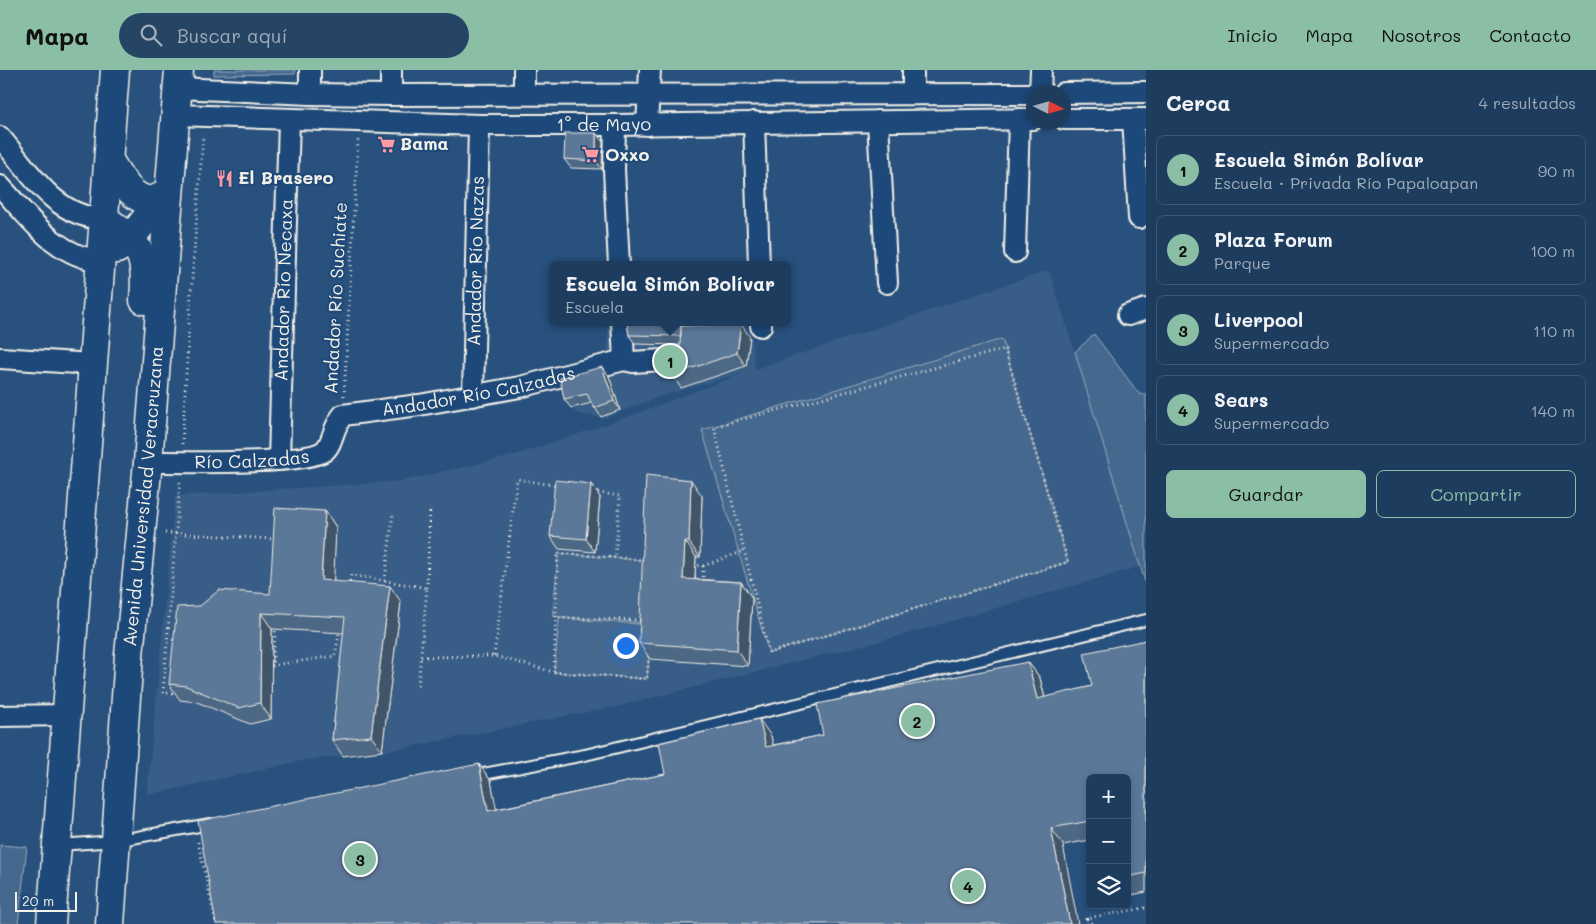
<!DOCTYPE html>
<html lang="es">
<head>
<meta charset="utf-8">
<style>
  body { margin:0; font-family:Mali,sans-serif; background:#264464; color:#f1f3f6 }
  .controls { position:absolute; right:15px; bottom:15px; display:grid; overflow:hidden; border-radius:8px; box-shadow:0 2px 8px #0003 }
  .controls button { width:45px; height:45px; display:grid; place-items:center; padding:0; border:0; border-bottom:1px solid #3c5673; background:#1e3d5e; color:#f1f3f6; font:25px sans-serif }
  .compass { position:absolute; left:1026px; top:15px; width:45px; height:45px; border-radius:50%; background:#1e3d5e; box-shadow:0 2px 8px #0003; rotate:95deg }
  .scale { position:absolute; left:15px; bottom:12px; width:62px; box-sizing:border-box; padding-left:5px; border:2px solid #f4f1e8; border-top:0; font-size:14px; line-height:18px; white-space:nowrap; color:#f4f1e8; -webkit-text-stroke:4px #1f4a7a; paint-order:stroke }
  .you { position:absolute; left:625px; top:575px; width:18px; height:18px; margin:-12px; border:4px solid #fff; border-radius:50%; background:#1a73e8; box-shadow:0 0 0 8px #1a73e833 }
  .badge { display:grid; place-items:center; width:32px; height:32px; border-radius:50%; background:#8abfa5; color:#111; font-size:16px; font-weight:700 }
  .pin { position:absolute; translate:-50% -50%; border:2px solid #fff; box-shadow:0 1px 5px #0006 }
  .popup { position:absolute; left:549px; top:191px; width:242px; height:65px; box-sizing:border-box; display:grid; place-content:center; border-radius:8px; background:#1e3d5e; filter:drop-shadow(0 1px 4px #0005); font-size:16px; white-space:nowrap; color:#a1aebc }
  .popup b { font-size:19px; color:#f1f3f6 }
  .popup::after { content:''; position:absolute; left:50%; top:100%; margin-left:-10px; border:10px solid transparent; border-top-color:#1e3d5e }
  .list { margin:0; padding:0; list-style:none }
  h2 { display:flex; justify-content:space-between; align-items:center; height:65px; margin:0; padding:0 20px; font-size:21px }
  h2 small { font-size:16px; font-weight:400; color:#a1aebc }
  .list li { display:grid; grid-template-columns:32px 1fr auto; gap:15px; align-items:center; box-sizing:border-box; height:70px; margin:0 10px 10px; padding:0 10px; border:1px solid #3c5673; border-radius:8px }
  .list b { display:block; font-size:19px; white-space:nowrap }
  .list p { margin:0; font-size:16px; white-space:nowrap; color:#a1aebc }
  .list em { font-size:16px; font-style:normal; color:#a1aebc }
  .actions { display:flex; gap:10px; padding:15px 20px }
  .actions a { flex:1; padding:11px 0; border:1px solid #8abfa5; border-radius:8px; text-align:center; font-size:18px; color:#8abfa5 }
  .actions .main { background:#8abfa5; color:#111 }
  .icon { flex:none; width:28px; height:28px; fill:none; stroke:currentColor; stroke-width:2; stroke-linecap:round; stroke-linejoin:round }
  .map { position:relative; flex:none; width:1146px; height:854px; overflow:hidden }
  header { display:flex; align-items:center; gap:30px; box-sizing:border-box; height:70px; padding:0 25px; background:#8abfa5; color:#111 }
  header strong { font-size:24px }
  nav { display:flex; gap:28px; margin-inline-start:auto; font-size:18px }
  .search { width:350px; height:45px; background:#264464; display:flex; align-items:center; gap:12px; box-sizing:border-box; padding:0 18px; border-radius:28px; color:#a1aebc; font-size:19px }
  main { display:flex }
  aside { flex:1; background:#1e3d5e }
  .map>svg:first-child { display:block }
  .built { fill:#375d86 }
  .green { fill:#45688e; stroke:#9cacbb }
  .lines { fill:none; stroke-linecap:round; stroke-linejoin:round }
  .lane-casing { stroke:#f4f1e8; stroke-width:14 }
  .street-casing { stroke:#f4f1e8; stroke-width:24 }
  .primary-casing { stroke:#f4f1e8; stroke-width:31 }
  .path { stroke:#f4f1e8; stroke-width:3; stroke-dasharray:1 4; stroke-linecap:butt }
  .lane { stroke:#1f4a7a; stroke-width:10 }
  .street { stroke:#1f4a7a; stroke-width:20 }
  .primary { stroke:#1f4a7a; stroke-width:28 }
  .wall { fill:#4e6784; stroke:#f4f1e8 }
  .shaded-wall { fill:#40546b; stroke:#f4f1e8 }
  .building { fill:#5b7899; stroke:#f4f1e8 }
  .labels { text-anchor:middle; stroke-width:4.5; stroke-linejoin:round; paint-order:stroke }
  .street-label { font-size:18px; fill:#f4f1e8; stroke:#1f4a7a }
  .poi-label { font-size:18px; font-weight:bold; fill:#f4f1e8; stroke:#1f4a7a; text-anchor:start }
</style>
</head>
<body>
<header>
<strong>Mapa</strong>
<div class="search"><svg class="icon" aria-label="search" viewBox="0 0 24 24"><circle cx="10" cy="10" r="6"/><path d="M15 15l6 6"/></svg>Buscar aquí</div>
<nav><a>Inicio</a><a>Mapa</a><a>Nosotros</a><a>Contacto</a></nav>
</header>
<main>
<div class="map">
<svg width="1146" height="854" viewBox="0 0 1146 854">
  <rect width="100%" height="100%" fill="#28517e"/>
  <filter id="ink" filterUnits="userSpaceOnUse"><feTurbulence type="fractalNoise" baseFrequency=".02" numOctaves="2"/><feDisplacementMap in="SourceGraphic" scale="10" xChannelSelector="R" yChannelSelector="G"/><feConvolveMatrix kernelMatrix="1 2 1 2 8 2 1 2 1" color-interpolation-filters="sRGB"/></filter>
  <g filter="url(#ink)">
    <path class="built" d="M1049,200L1142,496L896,567L619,636L387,681L306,690L147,725L175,426L401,411L512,386L625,348L746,302L667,324L604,348L575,343L564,297L607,285L608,252H693L691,266L752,267L755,299Z"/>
    <path class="green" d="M214,0H295V4L214,5Z
      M1094,264L1140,325L1146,323V515L1075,282Z
      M1002,269L1068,492L769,583L702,360Z
      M558,483L653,491L648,553L553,546Z
      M559,548L652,555L647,609L554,602Z
      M0,775L27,777L18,854H0Z"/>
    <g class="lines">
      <defs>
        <path id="lane" d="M473,706L585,685L1146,550
          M59,775L115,771L210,754"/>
        <g id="street">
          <path d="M177,18L310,24L391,25L1034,24"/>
          <path d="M1040,22L1041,0"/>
          <path d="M1064,23L1146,22"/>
          <path d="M310,24V0"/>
          <path d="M524,24V0"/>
          <path d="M913,24V0"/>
          <path d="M391,25V0"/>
          <path id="s1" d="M175,45L479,55H615L1034,49"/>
          <path d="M1064,49H1146"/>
          <path d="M1133,49L1139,148"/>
          <path d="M878,51L887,213"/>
          <path d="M754,52L759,195"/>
          <path d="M615,55L614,100L619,195"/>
          <path d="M647,55L650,0"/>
          <path d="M0,67C30,102 55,148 105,149"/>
          <path d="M0,116C29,147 56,187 102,191"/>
          <path d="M1015,182L1019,49"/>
          <path d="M1128,245L1146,239"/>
          <path d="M622,252L624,290L633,292L677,289"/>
          <path d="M761,252V256"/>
          <path d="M0,288L92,294"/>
          <path id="s2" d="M473,326L479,55"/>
          <path id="s3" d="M279,390L289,50"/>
          <path id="s4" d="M148,392C178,392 305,395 324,381C333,374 333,356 343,345L419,335L520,317L624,290"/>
          <path d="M0,646L67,645"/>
        </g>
        <g id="primary">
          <path d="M110,92C122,112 142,147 168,121"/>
          <path d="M105,149C141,175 148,185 144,230"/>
          <path d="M117,179L131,168L162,128"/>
          <path d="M51,854L115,0"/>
          <path id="s5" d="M110,854L129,585L148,392L179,0"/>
        </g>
      </defs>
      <use href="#lane" class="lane-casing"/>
      <use href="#street" class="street-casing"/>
      <use href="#primary" class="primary-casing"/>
      <path class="path" d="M1005,279L1068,492L769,583L714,357Z
        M344,326L358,70
        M182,374L191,222L203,66
        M593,422L620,426L615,488
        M165,463L276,469
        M693,495L703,496V513
        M703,496L744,481
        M385,511L393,443
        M349,516L351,505L427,518L418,616
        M427,518L430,438
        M559,548L642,550
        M494,586L517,409L558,416
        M421,587L494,586L554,602L558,483L645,490
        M267,596L335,586L340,559
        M272,597L276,555
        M554,602L647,609L649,583
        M178,623H163L180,410
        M198,772L216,854
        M1087,849L1092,854
        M1087,854L1086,848L1146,838"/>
      <use href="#lane" class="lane"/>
      <use href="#street" class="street"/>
      <use href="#primary" class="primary"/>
    </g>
    <path class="wall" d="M596,63L603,72L602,99L571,98L564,89Z
      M627,252H689V256L750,267L746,296L681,318L672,305L680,275L635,274L629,265Z
      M609,306L620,340L601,347L592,333L571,338L564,329Z
      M591,414L600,427L595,482L559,479L550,466Z
      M702,426L700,487H696L695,509L741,512L752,528L748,596L650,589L639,573Z
      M325,441L336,457L333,511L401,532L382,681L343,686L332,670L344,563L272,559L271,649L250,654L197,632L180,630L169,614L270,524Z
      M1146,570V822L1127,826V708H1090V770L1063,775L216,854L479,694L491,711L496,739L665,704L771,666L773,675L823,665L1028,592L1040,608L1045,628L1092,616Z"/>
    <path class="shaded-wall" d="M596,63L603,72L602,99L596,91Z
      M683,252H689V275L682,266Z
      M741,254L750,267L746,296L737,283Z
      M602,297L609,306L620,340L614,331Z
      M691,410L702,426L700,487L689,472Z
      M591,414L600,427L595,482L586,469Z
      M325,441L336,457L333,526L321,510Z
      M685,471L696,487L694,524L683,509Z
      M741,512L752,528L748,596L737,580Z
      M390,516L401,532L382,681L371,666Z
      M261,543L272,559L271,649L260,633Z
      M1028,592L1040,608L1049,646L1037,629Z
      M759,649L771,666L778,694L766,677Z
      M479,694L491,711L500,757L488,741Z
      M1051,758L1063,775L1078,854H1070Z"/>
    <path class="building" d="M565,63H596V91L564,89Z
      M627,252H683V256H681V266L629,265Z
      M741,254L737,283L672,305L680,276L681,256Z
      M602,297L614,331L594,338L587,324L564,329L560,308Z
      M646,405L691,410L689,472L685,471L683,509L741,512L737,580L639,573Z
      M555,410L591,414L586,469L550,466Z
      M275,438L325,441L321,510L390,516L371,666L332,670L345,547L261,543L260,633L239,638L186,616L169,614L177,537L200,536L219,520L270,524Z
      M1146,570V803L1127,807V708H1090V751L1051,758L1070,854H216L198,751L479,694L488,741L665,704L659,673L759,649L766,677L823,665L817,634L1028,592L1037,629L1092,616L1084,583Z"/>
  </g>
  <defs>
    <symbol id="supermarket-bare" viewBox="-9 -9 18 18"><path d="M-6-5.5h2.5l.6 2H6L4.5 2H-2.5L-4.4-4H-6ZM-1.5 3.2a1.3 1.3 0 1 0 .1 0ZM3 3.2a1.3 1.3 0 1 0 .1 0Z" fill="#ff9aa2" stroke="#1f4a7a" stroke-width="2.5" paint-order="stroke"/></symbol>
    <symbol id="restaurant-bare" viewBox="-9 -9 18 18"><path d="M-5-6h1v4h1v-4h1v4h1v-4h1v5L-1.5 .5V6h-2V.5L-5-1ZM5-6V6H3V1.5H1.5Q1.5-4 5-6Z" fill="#ff9aa2" stroke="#1f4a7a" stroke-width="2.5" paint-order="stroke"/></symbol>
  </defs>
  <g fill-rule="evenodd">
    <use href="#supermarket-bare" x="374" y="62" width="25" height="25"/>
    <use href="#supermarket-bare" x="578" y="72" width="25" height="25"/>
    <use href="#restaurant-bare" x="212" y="96" width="25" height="25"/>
  </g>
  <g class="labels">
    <g class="street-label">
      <text dy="6" stroke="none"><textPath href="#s1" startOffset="429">1° de Mayo</textPath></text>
      <text dy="6" stroke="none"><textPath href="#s2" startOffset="135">Andador Río Nazas</textPath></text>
      <text dy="6" stroke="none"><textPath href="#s3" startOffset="170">Andador Río Necaxa</textPath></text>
      <text transform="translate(336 228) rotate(-87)" y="6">Andador Río Suchiate</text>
      <text dy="6" stroke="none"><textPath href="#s4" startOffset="356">Andador Río Calzadas</textPath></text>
      <text dy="6" stroke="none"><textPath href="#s4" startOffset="104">Río Calzadas</textPath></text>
      <text dy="6" stroke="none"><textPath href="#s5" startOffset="429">Avenida Universidad Veracruzana</textPath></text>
    </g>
    <g class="poi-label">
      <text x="400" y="80">Bama</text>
      <text x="605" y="91">Oxxo</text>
      <text x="238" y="114">El Brasero</text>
    </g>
  </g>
</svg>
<div class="controls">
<button>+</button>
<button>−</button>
<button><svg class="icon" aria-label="layers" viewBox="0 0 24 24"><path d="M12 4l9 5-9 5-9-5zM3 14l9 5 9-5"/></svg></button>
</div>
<svg class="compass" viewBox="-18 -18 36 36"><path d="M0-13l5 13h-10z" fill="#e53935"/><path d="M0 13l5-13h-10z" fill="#a1aebc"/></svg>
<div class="scale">20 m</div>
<div class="you"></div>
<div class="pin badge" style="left:670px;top:291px">1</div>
<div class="popup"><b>Escuela Simón Bolívar</b>Escuela</div>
<div class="pin badge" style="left:917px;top:651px">2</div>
<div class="pin badge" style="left:360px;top:789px">3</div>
<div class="pin badge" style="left:968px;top:816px">4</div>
</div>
<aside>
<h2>Cerca<small>4 resultados</small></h2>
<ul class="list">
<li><span class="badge">1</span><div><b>Escuela Simón Bolívar</b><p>Escuela · Privada Río Papaloapan</p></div><em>90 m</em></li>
<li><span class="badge">2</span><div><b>Plaza Forum</b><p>Parque</p></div><em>100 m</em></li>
<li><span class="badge">3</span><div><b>Liverpool</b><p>Supermercado</p></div><em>110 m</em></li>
<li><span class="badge">4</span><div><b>Sears</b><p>Supermercado</p></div><em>140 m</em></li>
</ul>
<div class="actions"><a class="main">Guardar</a><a>Compartir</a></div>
</aside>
</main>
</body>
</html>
